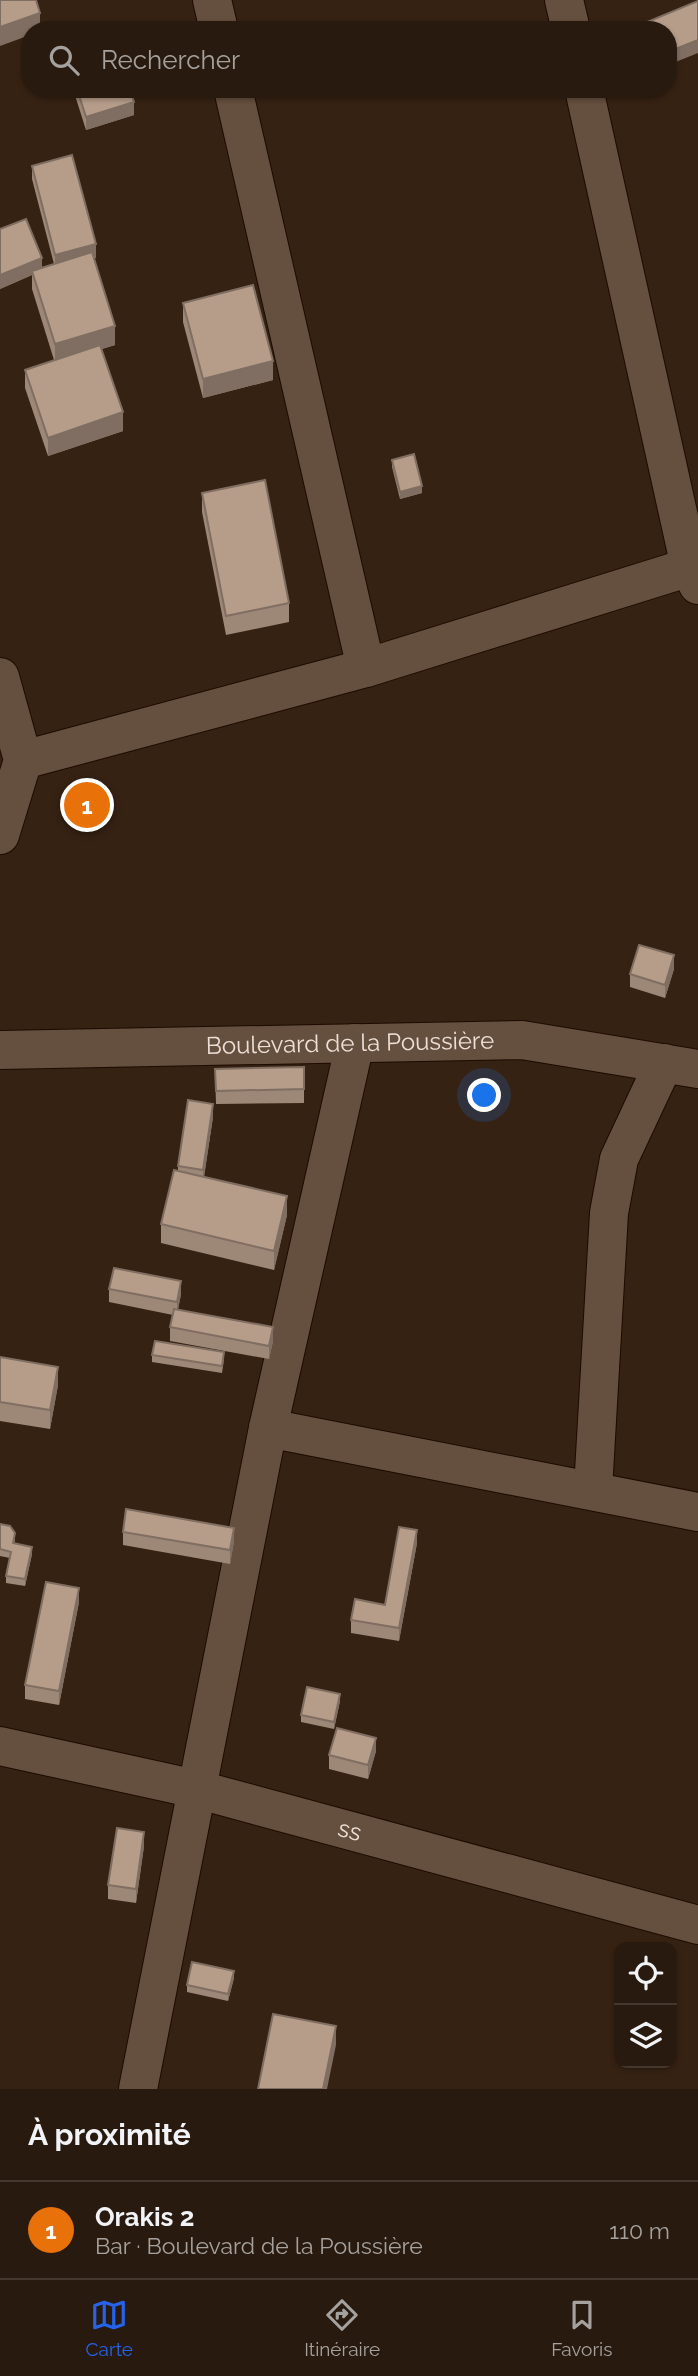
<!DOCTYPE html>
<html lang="fr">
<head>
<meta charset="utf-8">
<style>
  body { margin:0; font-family:Raleway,sans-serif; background:#34271c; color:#f1f3f6 }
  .controls { position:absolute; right:21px; bottom:21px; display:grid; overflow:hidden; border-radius:14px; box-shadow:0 2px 5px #0004 }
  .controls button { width:63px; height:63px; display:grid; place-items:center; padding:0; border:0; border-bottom:2px solid #44382e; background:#281a0e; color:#f1f3f6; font:35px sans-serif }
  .you { position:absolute; left:485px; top:1096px; width:24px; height:24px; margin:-18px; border:5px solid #fff; border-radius:50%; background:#1a73e8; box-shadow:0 0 0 10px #1a73e833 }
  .badge { display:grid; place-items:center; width:46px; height:46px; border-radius:50%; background:#2563eb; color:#fff; font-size:23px; font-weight:700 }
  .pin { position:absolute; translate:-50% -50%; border:4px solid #fff; box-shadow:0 2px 7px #0006 }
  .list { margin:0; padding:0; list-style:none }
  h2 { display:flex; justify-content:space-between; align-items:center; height:91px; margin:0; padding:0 28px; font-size:30px }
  h2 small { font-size:23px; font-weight:400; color:#a5a19e }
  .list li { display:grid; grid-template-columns:46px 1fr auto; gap:21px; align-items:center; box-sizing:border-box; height:98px; padding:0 28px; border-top:2px solid #44382e }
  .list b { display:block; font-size:26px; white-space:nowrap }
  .list p { margin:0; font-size:23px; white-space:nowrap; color:#a5a19e }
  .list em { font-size:23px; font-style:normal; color:#a5a19e }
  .icon { flex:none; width:38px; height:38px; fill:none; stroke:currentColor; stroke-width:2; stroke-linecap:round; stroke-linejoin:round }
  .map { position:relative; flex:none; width:698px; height:2089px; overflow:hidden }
  .search { position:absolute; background:#281a0e; box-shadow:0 2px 5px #0004; left:21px; right:21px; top:21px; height:77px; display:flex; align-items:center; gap:18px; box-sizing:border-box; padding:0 24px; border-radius:28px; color:#a5a19e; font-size:26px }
  .sheet { height:189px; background:#281a0e }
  nav { display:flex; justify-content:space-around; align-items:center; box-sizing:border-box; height:98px; border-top:2px solid #44382e; background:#281a0e; font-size:19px; color:#a5a19e }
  nav a { display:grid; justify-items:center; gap:4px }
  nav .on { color:#2563eb }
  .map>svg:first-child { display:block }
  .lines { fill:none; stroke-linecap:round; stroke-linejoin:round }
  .minor-casing { stroke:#1d0b01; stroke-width:40 }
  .minor { stroke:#654f3e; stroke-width:38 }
  .wall { fill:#9d8777 }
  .shaded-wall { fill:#7f6e61 }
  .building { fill:#b69d8a; stroke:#7f6e61; stroke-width:2 }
  .labels { text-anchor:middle; stroke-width:7; stroke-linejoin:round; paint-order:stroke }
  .street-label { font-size:24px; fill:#eddfd6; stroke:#170e08 }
</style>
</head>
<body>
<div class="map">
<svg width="698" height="2089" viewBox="0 0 698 2089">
  <rect width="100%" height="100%" fill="#362213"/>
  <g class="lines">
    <defs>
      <g id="minor">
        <path d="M212,0L219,30"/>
        <path d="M564,0L571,30"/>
        <path d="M233,89L366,668"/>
        <path d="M584,89L690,567L698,585"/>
        <path d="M0,677L23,760L0,835"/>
        <path d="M23,760L366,668L690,567"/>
        <path id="s1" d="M0,1050L522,1040L698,1069"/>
        <path d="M268,1428L698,1512"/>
        <path d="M593,1490L609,1213L619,1159L664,1063"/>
        <path id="s2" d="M0,1746L196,1789L698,1925"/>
        <path d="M138,2089L268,1428L355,1043"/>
      </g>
    </defs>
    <use href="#minor" class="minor-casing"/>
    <use href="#minor" class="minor"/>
  </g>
  <path class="wall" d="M73,89H130L134,115L86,130Z
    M32,166L96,258H94L115,345L102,349L123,431L48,456L25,388V370L54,360L32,289V275L0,289V229L42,267L54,264L32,179Z
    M183,303L273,380L203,398L183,322Z
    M392,460L422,493L400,499L392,467Z
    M202,493L289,603V622L226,635L202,512Z
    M674,969L665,998L630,987V974Z
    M304,1067V1103L216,1104L215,1069Z
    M213,1117L204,1177L287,1215L274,1270L161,1243V1224L178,1170V1166Z
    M109,1289L181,1294L178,1309L273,1341L269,1359L170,1341V1327L173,1315L109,1302Z
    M152,1355L224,1359L222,1373L152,1362Z
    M0,1357L58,1385L50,1429L0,1421Z
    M0,1524L15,1540L14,1544L32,1554L25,1586L6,1583V1576L10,1558L0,1556Z
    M123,1532L234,1541L230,1564L123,1545Z
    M417,1543L399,1641L351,1633V1620L385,1605Z
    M79,1602L59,1705L25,1699V1685Z
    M340,1701L334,1729L301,1722V1715Z
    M376,1751L368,1779L329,1769V1755Z
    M144,1846L136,1903L108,1899V1885Z
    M234,1978L228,2001L187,1992V1985Z"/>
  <path class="shaded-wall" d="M40,13V30H30V35L0,46V27Z
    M698,40V53L668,65V52Z
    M134,102V115L86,130V117Z
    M96,244V258L55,268V255Z
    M42,258V271H32V275L0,289V275Z
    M115,326V345L55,363V344Z
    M273,361V380L203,398V379Z
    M123,412V431L48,456V438Z
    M422,486V493L400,499V492Z
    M674,955V969L665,998V985Z
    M213,1104V1117L203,1183V1170Z
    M287,1196V1215L274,1270V1251Z
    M181,1281V1294L177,1315V1302Z
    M273,1327V1341L269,1359V1346Z
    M58,1367V1385L50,1429V1410Z
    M234,1528V1541L230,1564V1550Z
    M417,1530V1543L399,1641V1628Z
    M32,1547V1554L25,1586V1579Z
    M79,1588V1602L59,1705V1691Z
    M340,1694V1701L334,1729V1722Z
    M376,1738V1751L368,1779V1765Z
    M144,1832V1846L136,1903V1889Z
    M234,1971V1978L228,2001V1994Z
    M336,2026V2045L327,2089H323Z"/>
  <path class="building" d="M0,0H36L40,13L0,27Z
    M698,1V40L668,52V30H628Z
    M77,89H130L134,102L86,117Z
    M72,155L96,244L55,255L32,166Z
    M26,219L42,258L0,275V229Z
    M92,252L115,326L55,344L32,271Z
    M253,285L273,361L203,379L183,303Z
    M100,345L123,412L48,438L25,370Z
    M414,454L422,486L400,492L392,460Z
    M265,480L289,603L226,616L202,493Z
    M639,945L674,955L665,985L630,974Z
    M304,1067V1089L216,1091L215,1069Z
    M188,1100L213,1104L203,1170L178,1166Z
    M174,1170L287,1196L274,1251L161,1224Z
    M114,1268L181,1281L177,1302L109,1289Z
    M174,1309L273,1327L269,1346L170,1327Z
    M155,1341L224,1352L222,1366L152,1355Z
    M0,1357L58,1367L50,1410L0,1402Z
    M126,1509L234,1528L230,1550L123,1532Z
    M0,1524L10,1526L15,1533L13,1543L32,1547L25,1579L6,1576L11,1552L0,1549Z
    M399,1527L417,1530L399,1628L351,1620L355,1599L385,1605Z
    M46,1582L79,1588L59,1691L25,1685Z
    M307,1687L340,1694L334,1722L301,1715Z
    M337,1728L376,1738L368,1765L329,1755Z
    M117,1828L144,1832L136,1889L108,1885Z
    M192,1962L234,1971L228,1994L187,1985Z
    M273,2014L336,2026L323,2089H258Z"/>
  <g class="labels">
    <g class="street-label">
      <text dy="8" stroke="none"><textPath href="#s1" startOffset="350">Boulevard de la Poussière</textPath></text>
      <text dy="8" stroke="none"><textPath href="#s2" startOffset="360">ss</textPath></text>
    </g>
  </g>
</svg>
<div class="controls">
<button><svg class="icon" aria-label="locate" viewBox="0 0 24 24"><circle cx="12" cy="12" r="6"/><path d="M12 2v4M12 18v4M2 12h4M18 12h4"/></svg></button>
<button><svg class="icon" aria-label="layers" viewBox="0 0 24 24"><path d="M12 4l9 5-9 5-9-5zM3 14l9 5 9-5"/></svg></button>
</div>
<div class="you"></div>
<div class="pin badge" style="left:87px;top:805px;background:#e8710a">1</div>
<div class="search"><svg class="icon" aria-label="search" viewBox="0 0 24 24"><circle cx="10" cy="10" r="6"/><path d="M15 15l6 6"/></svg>Rechercher</div>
</div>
<section class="sheet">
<h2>À proximité<small></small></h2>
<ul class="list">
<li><span class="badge" style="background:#e8710a">1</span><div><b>Orakis 2</b><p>Bar · Boulevard de la Poussière</p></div><em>110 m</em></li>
</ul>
</section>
<nav>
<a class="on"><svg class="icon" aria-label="map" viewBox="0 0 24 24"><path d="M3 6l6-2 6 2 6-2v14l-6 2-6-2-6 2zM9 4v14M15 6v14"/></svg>Carte</a>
<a><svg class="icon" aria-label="directions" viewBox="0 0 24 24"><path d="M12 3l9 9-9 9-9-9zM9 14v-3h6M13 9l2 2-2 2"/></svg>Itinéraire</a>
<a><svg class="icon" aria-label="saved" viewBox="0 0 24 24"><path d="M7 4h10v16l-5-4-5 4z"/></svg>Favoris</a>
</nav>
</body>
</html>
